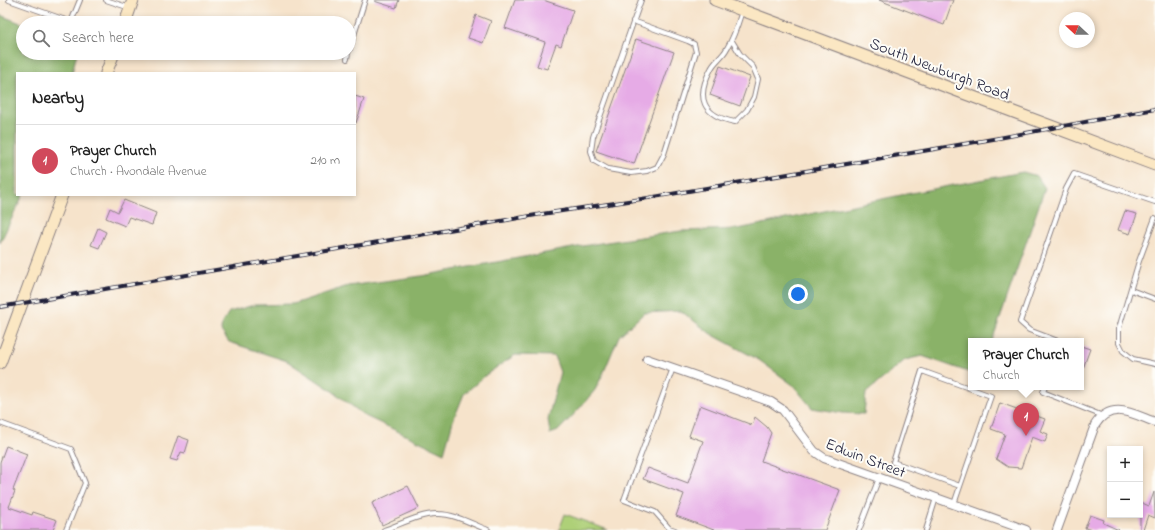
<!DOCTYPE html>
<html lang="en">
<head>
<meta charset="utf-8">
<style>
  body { margin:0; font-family:"Indie Flower",sans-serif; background:#f6f6f6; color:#222 }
  .controls { position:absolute; right:12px; bottom:12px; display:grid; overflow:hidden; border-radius:0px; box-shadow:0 2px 6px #0003 }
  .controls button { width:36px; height:36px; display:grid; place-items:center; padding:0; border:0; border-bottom:1px solid #e0e0e0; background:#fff; color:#222; font:20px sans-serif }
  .compass { position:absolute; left:1059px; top:12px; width:36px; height:36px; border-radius:50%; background:#fff; box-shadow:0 2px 6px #0003; rotate:292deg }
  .you { position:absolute; left:798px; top:294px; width:14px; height:14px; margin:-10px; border:3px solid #fff; border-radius:50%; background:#1a73e8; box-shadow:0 0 0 6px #1a73e833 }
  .badge { display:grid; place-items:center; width:26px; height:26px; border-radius:50%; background:#d1495b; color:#fff; font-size:13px; font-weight:700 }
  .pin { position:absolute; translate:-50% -33px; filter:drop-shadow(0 1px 2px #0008) }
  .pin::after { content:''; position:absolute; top:21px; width:14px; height:12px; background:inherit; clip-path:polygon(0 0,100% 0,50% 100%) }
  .popup { position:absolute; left:968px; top:338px; width:116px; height:52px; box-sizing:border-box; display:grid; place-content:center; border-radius:0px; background:#fff; filter:drop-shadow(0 1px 3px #0005); font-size:13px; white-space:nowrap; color:#767676 }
  .popup b { font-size:15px; color:#222 }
  .popup::after { content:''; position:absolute; left:50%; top:100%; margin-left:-8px; border:8px solid transparent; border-top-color:#fff }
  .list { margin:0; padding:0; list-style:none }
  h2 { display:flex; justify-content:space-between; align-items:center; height:52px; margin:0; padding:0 16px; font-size:17px }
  h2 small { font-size:13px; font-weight:400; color:#767676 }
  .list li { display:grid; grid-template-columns:26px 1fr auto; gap:12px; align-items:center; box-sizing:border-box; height:72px; padding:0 16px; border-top:1px solid #e0e0e0 }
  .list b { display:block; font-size:15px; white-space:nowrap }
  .list p { margin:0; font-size:13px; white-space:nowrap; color:#767676 }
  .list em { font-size:13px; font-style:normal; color:#767676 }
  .icon { flex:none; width:22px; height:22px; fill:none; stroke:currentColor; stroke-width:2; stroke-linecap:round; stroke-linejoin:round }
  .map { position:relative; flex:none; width:1155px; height:530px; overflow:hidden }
  .search { position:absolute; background:#fff; box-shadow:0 2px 6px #0003; left:16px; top:16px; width:340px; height:44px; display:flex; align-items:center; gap:10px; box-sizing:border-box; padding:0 14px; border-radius:22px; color:#767676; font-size:15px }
  .panel { position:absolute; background:#fff; box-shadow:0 2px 6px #0003; left:16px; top:72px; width:340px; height:124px; border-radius:0px }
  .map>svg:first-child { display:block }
  .green { fill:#aed078; stroke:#68795a }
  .forest { fill:#8ab268; stroke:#566a52 }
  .building { fill:#e6abe6 }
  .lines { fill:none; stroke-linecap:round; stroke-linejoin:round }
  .service-casing { stroke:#8c8283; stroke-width:6 }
  .minor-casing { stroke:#8c8283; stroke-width:10 }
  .secondary-casing { stroke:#8c8283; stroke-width:13 }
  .service { stroke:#fff; stroke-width:4 }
  .minor { stroke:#fff; stroke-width:8 }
  .secondary { stroke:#fbe7c3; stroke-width:11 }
  .rail-casing { stroke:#22223b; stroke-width:4 }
  .rail { stroke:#fdfcf7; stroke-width:2.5; stroke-dasharray:8; stroke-linecap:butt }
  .labels { text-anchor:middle; stroke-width:4; stroke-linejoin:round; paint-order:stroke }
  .street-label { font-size:16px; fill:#22223b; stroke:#fdfcf7 }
</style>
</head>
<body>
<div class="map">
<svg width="1155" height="530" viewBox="0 0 1155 530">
  <rect width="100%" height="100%" fill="#fdfcf7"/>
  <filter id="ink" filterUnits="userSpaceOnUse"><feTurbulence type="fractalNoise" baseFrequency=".025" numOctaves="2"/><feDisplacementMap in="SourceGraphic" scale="8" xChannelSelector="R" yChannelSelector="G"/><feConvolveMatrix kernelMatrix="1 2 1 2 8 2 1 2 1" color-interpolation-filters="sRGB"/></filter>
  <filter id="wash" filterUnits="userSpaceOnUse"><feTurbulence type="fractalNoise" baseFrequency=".012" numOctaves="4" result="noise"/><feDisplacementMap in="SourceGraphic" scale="16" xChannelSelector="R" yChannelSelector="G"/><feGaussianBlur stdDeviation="0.9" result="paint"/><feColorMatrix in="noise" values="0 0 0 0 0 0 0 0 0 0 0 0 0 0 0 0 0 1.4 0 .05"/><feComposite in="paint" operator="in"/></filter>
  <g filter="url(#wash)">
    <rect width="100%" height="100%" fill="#f6e3cb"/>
    <path class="green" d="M565,514L608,530H559Z"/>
    <path class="forest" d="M0,15L23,24V53H77L72,73H17V195H23L0,243Z
      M1023,172L1037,176L1045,188L992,341H971V373L922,356L905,360L866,393L864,414L843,413L812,408L793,385L759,360L711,334L681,311L644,313L619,336L603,374L595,390L578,410L558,431L550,434L548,419L560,372L554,356L515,355L487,374L464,394L453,421L444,453L365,416L331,390L287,361L229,342L221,331L222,323L229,312L254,305L293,304L348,286L421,276L594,244L681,231L738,229L906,194Z"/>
    <g id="blocks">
      <path class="building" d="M375,0H399L396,8L374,1Z
        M515,0H543L573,10L561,46L556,44L547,69L537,66L545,42L505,28Z
        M879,0H953L944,25Z
        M476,15L491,21L483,43L468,38Z
        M636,39L674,52L634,164L596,151Z
        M720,66L750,77L740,106L710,95Z
        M355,96L364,99L356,123H355Z
        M124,200L156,213L152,225L129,217L125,226L106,218L110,208L118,212Z
        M1125,211L1137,214L1130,234L1118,230Z
        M98,228L106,232L99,248L91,245Z
        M1081,346L1090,349L1082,371H1081Z
        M1000,403L1045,419L1040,431L1048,434L1045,442L1032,437L1021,468L1008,467L996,459L1005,434L991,429Z
        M700,405L752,425L755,417L767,427L771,433L761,461L840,490L825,530H714L676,516L684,494L643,479L648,468L688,483L703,441L689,436Z
        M178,436L189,440L185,453L181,452L177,461L170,459Z
        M6,446L27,454L13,490L15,491L9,507L32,515L33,512L57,520L53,530H0V462Z
        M408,486L419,508L382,525L372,503Z
        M1154,492L1155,518L1148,515L1143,530H1140V502L1149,506Z
        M1090,515L1104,520L1103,523L1119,530H1092L1085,528Z"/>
    </g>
  </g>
  <g filter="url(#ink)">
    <use href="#blocks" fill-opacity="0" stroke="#8c8283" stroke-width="1"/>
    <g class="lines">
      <defs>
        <path id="service" d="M9,0L71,22L80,0
          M106,0L130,8
          M633,21L688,41L694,44L696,52L664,154L657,167L647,171L631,173L608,169L594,161L591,151L593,137L641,0
          M732,41L740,54L753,67L758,79L754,97L747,110L735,122C703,116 695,98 711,69C714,62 722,57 726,50C734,38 738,24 742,11
          M349,51L365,0
          M347,59L348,53
          M1155,218L1139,261L1119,328V343L1123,351L1133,359L1155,364
          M1131,290L1155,299
          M1058,341L1029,330L1020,322L1066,189L1074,174L1155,202
          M673,368L624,500L655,512L669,528L675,530
          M1045,387L1043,392L1103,416
          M0,423L71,449L85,483L66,530
          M954,504L991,396L922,371L893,462L960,486
          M384,530C399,525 422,513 438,514C455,514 472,524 488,530
          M859,530L879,478
          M926,530L936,498"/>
        <path id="minor" d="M647,359L771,402L783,410L814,451L824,458L1026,530
          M1057,530L1095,425C1111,400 1133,414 1155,422"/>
        <path id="secondary" d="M715,0L1155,165
          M125,23L133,0
          M106,73L114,53
          M0,363L62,195"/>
      </defs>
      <use href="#service" class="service-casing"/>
      <use href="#minor" class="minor-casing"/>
      <use href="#secondary" class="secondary-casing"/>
      <use href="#service" class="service"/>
      <use href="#minor" class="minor"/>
      <use href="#secondary" class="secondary"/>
      <defs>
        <path id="rail" d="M0,307L542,214L648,198L999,138L1155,109"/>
      </defs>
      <use href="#rail" class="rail-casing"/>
      <use href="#rail" class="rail"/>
    </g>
  </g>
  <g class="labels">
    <g class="street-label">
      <text transform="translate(940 68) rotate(21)" y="6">South Newburgh Road</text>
      <text transform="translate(866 457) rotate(21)" y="6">Edwin Street</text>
    </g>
  </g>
</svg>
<div class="controls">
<button>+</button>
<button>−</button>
</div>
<svg class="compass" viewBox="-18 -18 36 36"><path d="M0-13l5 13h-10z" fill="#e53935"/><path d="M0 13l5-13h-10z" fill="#767676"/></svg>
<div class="you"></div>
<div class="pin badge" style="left:1026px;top:436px">1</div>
<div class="popup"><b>Prayer Church</b>Church</div>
<div class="search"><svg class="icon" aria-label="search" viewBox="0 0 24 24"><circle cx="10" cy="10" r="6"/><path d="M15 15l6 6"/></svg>Search here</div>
<section class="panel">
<h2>Nearby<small></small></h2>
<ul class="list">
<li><span class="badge">1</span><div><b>Prayer Church</b><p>Church · Avondale Avenue</p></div><em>210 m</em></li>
</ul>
</section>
</div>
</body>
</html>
